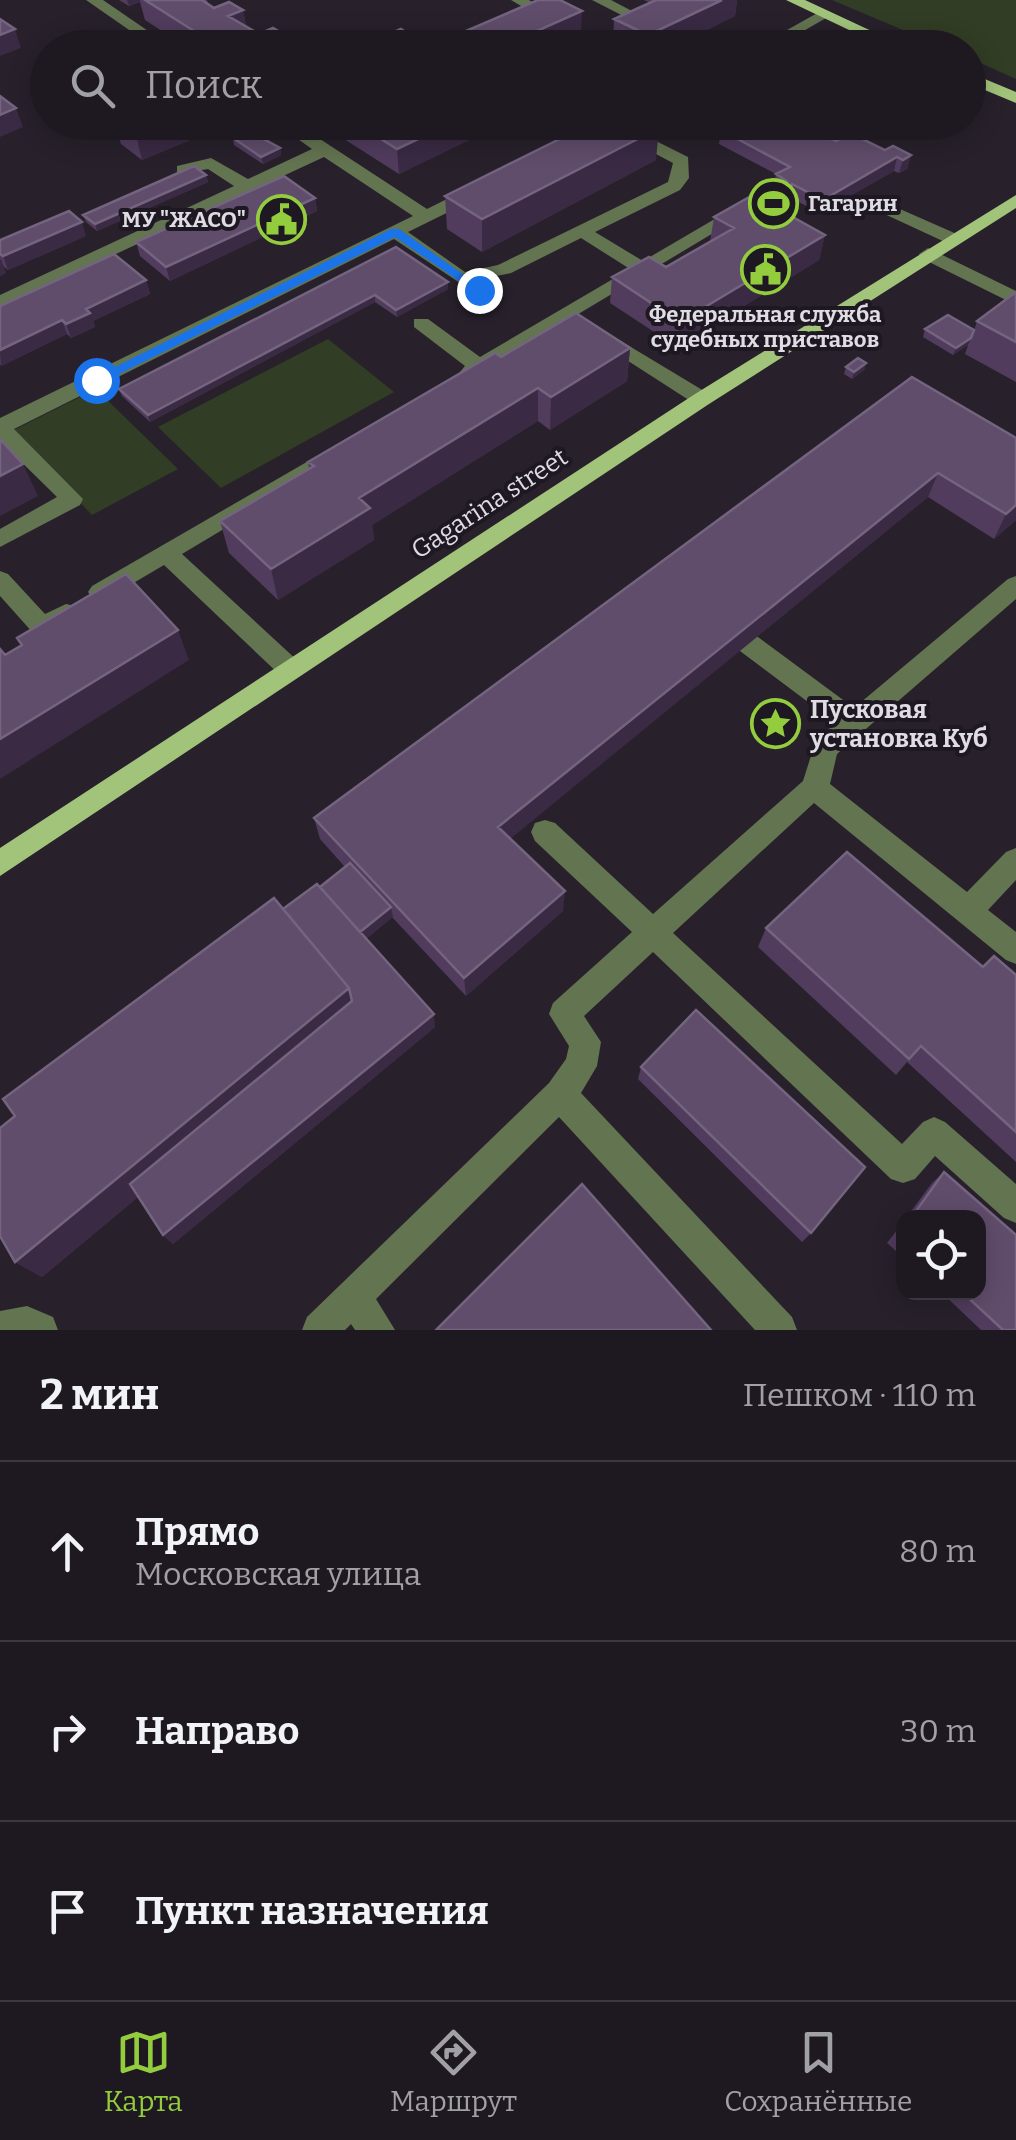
<!DOCTYPE html>
<html lang="ru">
<head>
<meta charset="utf-8">
<style>
  body { margin:0; font-family:Bitter,serif; background:#2b262e; color:#f1f3f6 }
  .controls { position:absolute; right:30px; bottom:30px; display:grid; overflow:hidden; border-radius:20px; box-shadow:0 5px 25px #0003 }
  .controls button { width:90px; height:90px; display:grid; place-items:center; padding:0; border:0; border-bottom:2px solid #3c383f; background:#1e1921; color:#f1f3f6; font:50px sans-serif }
  .stop { position:absolute; width:30px; height:30px; margin:-22px; border:8px solid #1a73e8; border-radius:50%; background:#fff }
  .stop.end { background:#1a73e8; border-color:#fff; box-shadow:0 2px 10px #0008 }
  .list { margin:0; padding:0; list-style:none }
  h2 { display:flex; justify-content:space-between; align-items:center; height:130px; margin:0; padding:0 40px; font-size:42px }
  h2 small { font-size:32px; font-weight:400; color:#a1a0a5 }
  .list li { display:grid; grid-template-columns:65px 1fr auto; gap:30px; align-items:center; box-sizing:border-box; height:180px; padding:0 40px; border-top:2px solid #3c383f }
  .list b { display:block; font-size:38px; white-space:nowrap }
  .list p { margin:0; font-size:32px; white-space:nowrap; color:#a1a0a5 }
  .list em { font-size:32px; font-style:normal; color:#a1a0a5 }
  .icon { flex:none; width:55px; height:55px; fill:none; stroke:currentColor; stroke-width:2; stroke-linecap:round; stroke-linejoin:round }
  .map { position:relative; flex:none; width:1016px; height:1330px; overflow:hidden }
  .search { position:absolute; background:#1e1921; box-shadow:0 5px 25px #0003; left:30px; right:30px; top:30px; height:110px; display:flex; align-items:center; gap:25px; box-sizing:border-box; padding:0 35px; border-radius:55px; color:#a1a0a5; font-size:38px }
  .sheet { height:670px; background:#1e1921 }
  nav { display:flex; justify-content:space-around; align-items:center; box-sizing:border-box; height:140px; border-top:2px solid #3c383f; background:#1e1921; font-size:28px; color:#a1a0a5 }
  nav a { display:grid; justify-items:center; gap:5px }
  nav .on { color:#93cd3d }
  .map>svg:first-child { display:block }
  .green { fill:#323d25 }
  .lines { fill:none; stroke-linecap:round; stroke-linejoin:round }
  .minor { fill:#637451; fill-rule:evenodd }
  .major { fill:#a1c47a; fill-rule:evenodd }
  .wall { fill:#513c5e }
  .shaded-wall { fill:#3a2a44 }
  .building { fill:#604d6c; stroke:#74647f; stroke-width:2.5 }
  .route { fill:#1a73e8 }
  .labels { text-anchor:middle; stroke-width:8; stroke-linejoin:round; paint-order:stroke }
  .far-poi-label { font-size:22px; font-weight:bold; fill:#e0dce3; stroke:#1e1823; text-anchor:start }
  .street-label { font-size:25px; fill:#e0dce3; stroke:#1e1823 }
  .poi-label { font-size:25px; font-weight:bold; fill:#e0dce3; stroke:#1e1823; text-anchor:start }
</style>
</head>
<body>
<div class="map">
<svg width="1016" height="1330" viewBox="0 0 1016 1330">
  <rect width="100%" height="100%" fill="#28212c"/>
  <path class="green" d="M832,0H1016V79L969,58L968,48L943,47Z
    M328,339L394,392L221,488L158,427Z
    M96,389L178,469L92,515L12,431Z"/>
  <g class="lines">
    <path class="minor" d="M86,0H103L173,48H155Z
      M511,0H529L545,10L533,13Z
      M592,0H611L649,20L637,23Z
      M821,11L833,14L774,48H755Z
      M274,122H294L427,209L469,188H481V196L408,232L465,272L498,265L668,182L673,163L620,135V127L626,126L688,157L689,178L680,190L595,232L643,261L725,213L731,212L740,217L470,379L460,372L465,366L414,327V319H428L480,357L630,269L581,238L511,273L478,280L484,287L475,293L394,239L14,429L83,499L80,505L0,547V529L57,497L0,441V418L413,216L324,157L0,308V295L234,186L208,169L177,174V166L211,158L248,179L312,149Z
      M884,202L959,235L962,239L959,243H947L878,211L875,207Z
      M928,248L1016,291V305L921,258L919,254Z
      M601,329L709,394L712,399L709,404H695L594,339V331Z
      M336,445L344,447L347,452L344,457L182,554L299,662L303,669L299,676H281L164,565L108,598H92L88,592L92,586Z
      M0,571L8,574L45,614L66,604L75,606L78,613C71,627 49,639 34,634L0,596Z
      M1016,576V599L837,754L830,784L967,892L1006,852L1016,848V880L988,910L1016,932V964L1006,960L814,803L673,933L902,1144L923,1122L934,1117L945,1122L1016,1184V1223L1004,1218L935,1156L915,1179L903,1183L891,1179L653,952L584,1016L601,1042L597,1066L581,1093L792,1317L797,1330H755L559,1117L376,1299L395,1330H355L351,1324L345,1330H302L307,1317L549,1083L566,1059L569,1046L549,1014L553,1003L632,932L535,841L531,832L535,823L545,820L555,823L653,914L803,781L816,740L836,723L740,651L737,644L740,637H758L854,708L1008,579Z
      M27,1306L53,1317L58,1330H0V1311Z"/>
    <path class="major" d="M786,0H805L908,48H887Z
      M968,72L1016,92V103L968,83Z
      M1016,195V208L709,404L0,876V848L695,394Z"/>
  </g>
  <path class="wall" d="M119,0H207L208,4L214,8L243,10L246,26L259,34L288,37L289,48H188L145,20L140,2L129,6Z
    M644,0H737L735,16L670,48H623L613,43L614,19L650,3Z
    M389,34L410,40L398,45L389,41Z
    M115,122H226V125L142,160L121,144Z
    M322,122H506L399,174L322,125Z
    M848,122H901L874,138L847,125Z
    M721,130L885,150L911,155L907,169L899,173L894,171L820,213L789,197L785,212L825,235L819,260L677,347L610,303L612,277L666,267L710,242L714,217L760,200L766,180H775L776,174L719,144Z
    M233,138L280,148L281,155L263,164L234,145Z
    M656,160L482,252L447,229L445,196Z
    M206,175L208,182L97,231L86,222L83,215Z
    M315,198L317,211L170,281L140,256L136,242Z
    M86,236L8,270L3,266L6,273L0,276V240Z
    M396,247L448,289L397,317L375,302L150,422L122,396L119,389Z
    M146,280L150,294L93,321L95,327L71,338L67,334L1,366L0,364V306Z
    M1016,292V382L965,354L968,345L953,355L923,337L925,329L974,331L977,321Z
    M630,348L627,381L550,430L538,421L372,525L374,540L278,600L229,553L220,521L309,469L308,462L501,357Z
    M866,363L864,370L852,379L844,374L846,367Z
    M912,377L1016,438V520L994,539L928,497L510,838L563,911L466,996L392,917L366,939L435,1027L173,1244L163,1235L138,1197L42,1277L15,1262L283,909L320,887L345,867L320,839L314,818Z
    M766,928L1016,975V1162L907,1062L896,1075L758,947Z
    M641,1067L811,1233L802,1242L638,1079Z
    M944,1172L1016,1235V1330H981L941,1292H978V1218H906L932,1183Z
    M904,1221V1258L887,1243Z"/>
  <path class="shaded-wall" d="M127,0H140V2L129,6Z
    M722,0H737L735,16L670,48H647L648,35Z
    M243,10L247,34L228,16Z
    M582,11L581,34L552,48H499Z
    M15,29L21,48L0,56V35Z
    M409,34L410,40L398,45L397,39Z
    M288,37L289,48H274L273,43Z
    M16,108L23,127L0,137V115Z
    M167,122H226V125L142,160L136,135Z
    M454,122H506L399,174L397,149Z
    M891,122H901L874,138L876,131Z
    M659,128L656,160L482,252V219Z
    M280,148L281,155L263,164L261,157Z
    M911,155L907,169L899,173L903,160Z
    M897,157L894,171L820,213L823,200Z
    M206,175L208,182L97,231L95,224Z
    M315,198L317,211L170,281L166,267Z
    M82,222L86,236L8,270L3,256Z
    M825,235L819,260L677,347L680,322Z
    M1,259L6,273L0,276V260Z
    M146,280L150,294L93,321L95,327L71,338L66,324L86,309Z
    M448,282V289L397,317L396,310Z
    M375,295V302L150,422L148,415Z
    M62,320L67,334L1,366L0,350Z
    M971,338L968,345L953,355L956,348Z
    M630,348L627,381L550,430L551,397Z
    M866,363L864,370L852,379L854,372Z
    M538,388V421L372,525L374,540L278,600L271,569L359,498Z
    M23,464L38,496L0,516V476Z
    M938,473L928,497L499,848L498,827Z
    M1016,505V520L994,539L1006,514Z
    M178,630L189,660L0,779V739Z
    M565,891L563,911L466,996L464,978Z
    M391,907L393,917L360,944L357,934Z
    M349,988L356,1015L42,1277L15,1262Z
    M434,1014L435,1027L173,1244L163,1235Z"/>
  <path class="building" d="M145,0H202L214,8L229,2L243,10L228,16L259,34L273,28L288,37L273,43L281,48H221Z
    M538,0H560L582,11L499,48H446L438,43Z
    M656,0H722L648,35L614,19Z
    M0,19L15,29L0,35Z
    M401,29L409,34L397,39L389,34Z
    M0,96L16,108L0,115Z
    M118,122H167L136,135Z
    M354,122H454L397,149Z
    M594,122H649L659,128L482,219L445,196Z
    M736,122H800L836,141L850,133L885,150L893,146L911,155L903,160L897,157L823,200L792,184L788,199L761,194L766,180L788,182L776,174L790,167L721,130Z
    M858,122H891L876,131Z
    M249,131L280,148L261,157L233,138Z
    M194,166L206,175L95,224L83,215Z
    M284,176L315,198L166,267L136,242Z
    M753,195L825,235L680,322L612,277L649,257L666,267L734,228L714,217Z
    M69,211L82,222L3,256L0,254V240Z
    M396,247L448,282L396,310L375,295L148,415L119,389Z
    M114,254L146,280L86,309L90,313L66,324L62,320L0,350V306Z
    M1016,292V342L977,321Z
    M576,313L630,348L551,397L538,388L359,498L370,508L271,569L220,521L314,466L308,462L495,353L501,357Z
    M948,315L974,330L971,338L956,348L925,329Z
    M858,358L866,363L854,372L846,367Z
    M912,377L1016,438V505L1006,514L938,473L498,827L565,891L464,978L314,818Z
    M0,439L23,464L0,476Z
    M126,574L178,630L0,739V649L5,655L22,645L17,638Z
    M847,852L983,967L994,956L1016,975V1132L921,1046L909,1059L766,928Z
    M350,863L391,907L360,932L320,887Z
    M317,884L434,1014L163,1235L130,1184L352,1001L349,988L283,909Z
    M274,898L349,988L15,1262L0,1236V1128L15,1116L3,1099Z
    M696,1010L865,1167L811,1233L641,1067Z
    M944,1172L1016,1235V1330H1003L962,1292H978V1218H911Z
    M582,1184L711,1330H436Z
    M904,1227V1239L898,1234Z"/>
  <path class="route" d="M391,229H399L485,290L475,292L395,237L101,383L89,380Z"/>
  <defs>
    <symbol id="stadium-ring" viewBox="-11 -11 22 22"><circle r="9.5" fill="#1e1823" stroke="#93cd3d" stroke-width="1.5"/><path d="M0-5a6.5 5 0 1 0 0 10a6.5 5 0 1 0 0-10ZM-3.5-1.8h7v3.6h-7Z" fill="#93cd3d"/></symbol>
    <symbol id="civic-ring" viewBox="-11 -11 22 22"><circle r="9.5" fill="#1e1823" stroke="#93cd3d" stroke-width="1.5"/><path d="M-.6-6.5H3V-4.5H.6V-3L4-1V1h2V6H-6V1h2V-1L-.6-3ZM-1.2 2.5V6h2.4V2.5Z" fill="#93cd3d"/></symbol>
    <symbol id="sight-ring" viewBox="-11 -11 22 22"><circle r="9.5" fill="#1e1823" stroke="#93cd3d" stroke-width="1.5"/><path d="M0-6L1.8-2.2L6-1.7L2.9 1.2L3.7 5.4L0 3.3L-3.7 5.4L-2.9 1.2L-6-1.7L-1.8-2.2Z" fill="#93cd3d"/></symbol>
  </defs>
  <g fill-rule="evenodd">
    <use href="#stadium-ring" x="746" y="176" width="55" height="55"/>
    <use href="#civic-ring" x="254" y="192" width="55" height="55"/>
    <use href="#civic-ring" x="738" y="242" width="55" height="55"/>
    <use href="#sight-ring" x="748" y="696" width="55" height="55"/>
  </g>
  <g class="labels">
    <g class="far-poi-label">
      <text x="808" y="211">Гагарин</text>
      <text x="246" y="227" text-anchor="end">МУ "ЖАСО"</text>
      <text x="765" y="322" text-anchor="middle">Федеральная служба<tspan x="765" dy="25">судебных приставов</tspan></text>
    </g>
    <g class="street-label">
      <text transform="translate(489 503) rotate(-33)" y="9">Gagarina street</text>
    </g>
    <g class="poi-label">
      <text x="810" y="718">Пусковая<tspan x="810" dy="29">установка Куб</tspan></text>
    </g>
  </g>
</svg>
<div class="controls">
<button><svg class="icon" aria-label="locate" viewBox="0 0 24 24"><circle cx="12" cy="12" r="6"/><path d="M12 2v4M12 18v4M2 12h4M18 12h4"/></svg></button>
</div>
<div class="stop" style="left:96px;top:380px"></div>
<div class="stop end" style="left:479px;top:290px"></div>
<div class="search"><svg class="icon" aria-label="search" viewBox="0 0 24 24"><circle cx="10" cy="10" r="6"/><path d="M15 15l6 6"/></svg>Поиск</div>
</div>
<section class="sheet">
<h2>2 мин<small>Пешком · 110 m</small></h2>
<ul class="list">
<li><svg class="icon" aria-label="ahead" viewBox="0 0 24 24"><path d="M12 20V5M6 11l6-6 6 6"/></svg><div><b>Прямо</b><p>Московская улица</p></div><em>80 m</em></li>
<li><svg class="icon" aria-label="right" viewBox="0 0 24 24"><path d="M7 20v-9h11M14 6l5 5-5 5"/></svg><div><b>Направо</b></div><em>30 m</em></li>
<li><svg class="icon" aria-label="arrive" viewBox="0 0 24 24"><path d="M6 21V4h12l-3 4 3 4H6"/></svg><div><b>Пункт назначения</b></div></li>
</ul>
</section>
<nav>
<a class="on"><svg class="icon" aria-label="map" viewBox="0 0 24 24"><path d="M3 6l6-2 6 2 6-2v14l-6 2-6-2-6 2zM9 4v14M15 6v14"/></svg>Карта</a>
<a><svg class="icon" aria-label="directions" viewBox="0 0 24 24"><path d="M12 3l9 9-9 9-9-9zM9 14v-3h6M13 9l2 2-2 2"/></svg>Маршрут</a>
<a><svg class="icon" aria-label="saved" viewBox="0 0 24 24"><path d="M7 4h10v16l-5-4-5 4z"/></svg>Сохранённые</a>
</nav>
</body>
</html>
